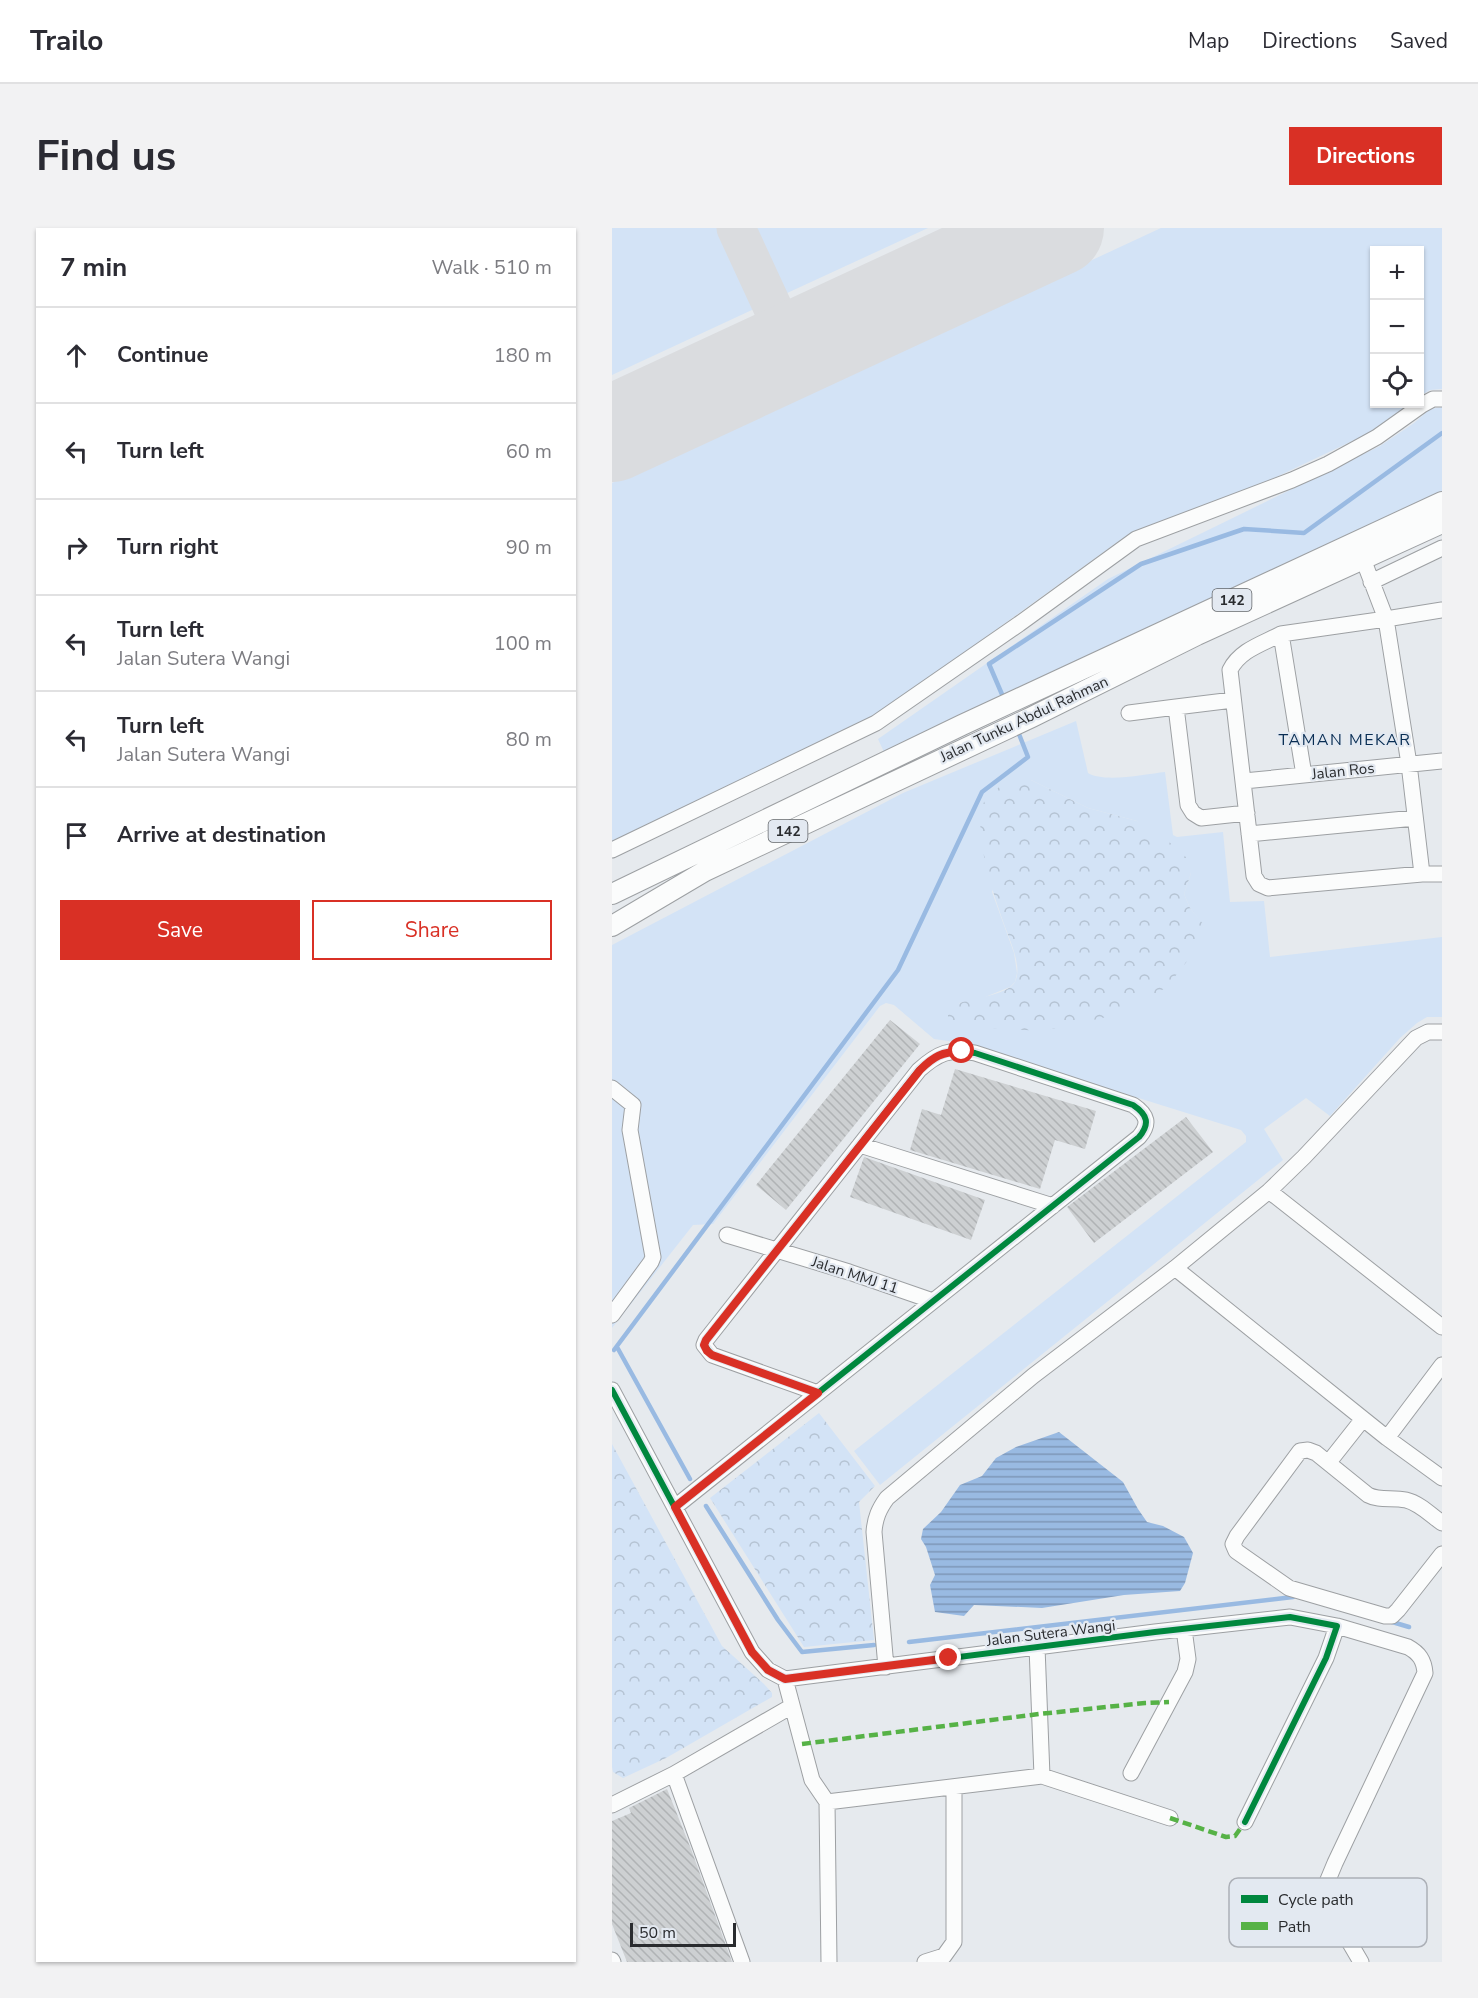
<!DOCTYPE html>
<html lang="en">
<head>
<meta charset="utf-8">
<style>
  body { margin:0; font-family:"Nunito Sans",sans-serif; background:#f2f2f3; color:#2b2b33 }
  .controls { position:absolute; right:18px; top:18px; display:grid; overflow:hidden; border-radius:0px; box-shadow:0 2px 4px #0004 }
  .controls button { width:54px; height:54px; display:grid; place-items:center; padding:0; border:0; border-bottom:2px solid #e1e1e2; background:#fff; color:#2b2b33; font:30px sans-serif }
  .scale { position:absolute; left:18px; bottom:15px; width:106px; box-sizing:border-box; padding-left:6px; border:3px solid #2a2c2f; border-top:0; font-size:16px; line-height:21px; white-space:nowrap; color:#2a2c2f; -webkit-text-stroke:4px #e3e9f1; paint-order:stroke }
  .stop { position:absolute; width:18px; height:18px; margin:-14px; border:4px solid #d93025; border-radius:50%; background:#fff }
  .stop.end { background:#d93025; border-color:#fff; box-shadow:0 2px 6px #0008 }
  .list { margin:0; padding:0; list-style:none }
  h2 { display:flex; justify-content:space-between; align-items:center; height:78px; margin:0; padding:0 24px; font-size:26px }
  h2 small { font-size:20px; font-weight:400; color:#7c7c81 }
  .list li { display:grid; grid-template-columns:39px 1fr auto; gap:18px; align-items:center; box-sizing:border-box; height:96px; padding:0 24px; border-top:2px solid #e1e1e2 }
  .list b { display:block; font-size:22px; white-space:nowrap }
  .list p { margin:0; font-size:20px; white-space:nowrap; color:#7c7c81 }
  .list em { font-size:20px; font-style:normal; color:#7c7c81 }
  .actions { display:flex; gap:12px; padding:18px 24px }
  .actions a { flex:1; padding:14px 0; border:2px solid #d93025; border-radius:0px; text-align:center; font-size:21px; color:#d93025 }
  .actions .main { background:#d93025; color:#fff }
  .icon { flex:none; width:33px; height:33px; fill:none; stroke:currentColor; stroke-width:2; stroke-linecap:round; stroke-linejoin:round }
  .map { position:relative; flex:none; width:830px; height:1734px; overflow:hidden; border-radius:0px }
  header { display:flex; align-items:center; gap:36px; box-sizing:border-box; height:84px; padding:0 30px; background:#fff; border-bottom:2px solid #e1e1e2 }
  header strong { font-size:28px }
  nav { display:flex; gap:33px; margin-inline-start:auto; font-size:21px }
  .intro { display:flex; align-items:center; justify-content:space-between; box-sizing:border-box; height:144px; padding:0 36px }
  h1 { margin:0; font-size:42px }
  .button { padding:15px 27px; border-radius:0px; background:#d93025; color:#fff; font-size:21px; font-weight:700 }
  main { display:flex; gap:36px; padding:0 36px }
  aside { flex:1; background:#fff; border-radius:0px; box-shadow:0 2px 4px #0004 }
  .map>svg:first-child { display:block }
  .green { fill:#d3e3f6; fill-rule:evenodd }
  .forest { fill:url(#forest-crowns) }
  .water { fill:url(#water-rules) }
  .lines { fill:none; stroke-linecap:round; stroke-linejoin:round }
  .stream { stroke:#99bae2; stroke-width:4.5 }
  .taxiway { stroke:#dadcdf; stroke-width:39 }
  .runway { stroke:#dadcdf; stroke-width:96 }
  .building { fill:url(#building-back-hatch) }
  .minor-casing { stroke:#9da0a3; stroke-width:17 }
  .major-casing { stroke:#9da0a3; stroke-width:22 }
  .minor { stroke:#fbfcfc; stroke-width:15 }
  .major { stroke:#fbfcfc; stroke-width:20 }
  .quiet { stroke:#56b246; stroke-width:4.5; stroke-dasharray:9 4.5; stroke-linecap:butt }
  .cycleway-casing { stroke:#e3e9f1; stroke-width:10 }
  .cycleway { stroke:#00873e; stroke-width:6 }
  .route { stroke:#d93025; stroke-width:8 }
  .labels { text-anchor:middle; stroke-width:4.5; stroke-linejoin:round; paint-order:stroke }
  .shield { fill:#e3e9f1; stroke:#626569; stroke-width:1.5 }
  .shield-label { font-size:14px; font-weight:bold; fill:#2a2c2f }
  .street-label { font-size:15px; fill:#2a2c2f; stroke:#e3e9f1 }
  .neighbourhood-label { font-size:16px; letter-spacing:1.5px; fill:#082d53; stroke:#e3e9f1 }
  .key { fill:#e3e9f1; stroke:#acb0b7; stroke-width:1.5 }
  .key-label { font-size:16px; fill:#2a2c2f }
</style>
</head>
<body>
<header>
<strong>Trailo</strong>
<nav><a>Map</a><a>Directions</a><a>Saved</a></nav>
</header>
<div class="intro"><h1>Find us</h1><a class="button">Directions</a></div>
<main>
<aside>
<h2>7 min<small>Walk · 510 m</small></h2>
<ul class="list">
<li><svg class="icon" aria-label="ahead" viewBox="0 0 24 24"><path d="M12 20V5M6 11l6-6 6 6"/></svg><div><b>Continue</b></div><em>180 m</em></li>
<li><svg class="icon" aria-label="left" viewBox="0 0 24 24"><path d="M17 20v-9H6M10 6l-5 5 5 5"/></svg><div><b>Turn left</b></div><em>60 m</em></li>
<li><svg class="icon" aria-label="right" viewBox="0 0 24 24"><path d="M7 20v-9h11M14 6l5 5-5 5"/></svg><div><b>Turn right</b></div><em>90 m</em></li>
<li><svg class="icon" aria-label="left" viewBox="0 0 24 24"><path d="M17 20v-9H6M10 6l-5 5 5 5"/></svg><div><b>Turn left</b><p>Jalan Sutera Wangi</p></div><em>100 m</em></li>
<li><svg class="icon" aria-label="left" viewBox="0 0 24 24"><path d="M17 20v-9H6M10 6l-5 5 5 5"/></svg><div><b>Turn left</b><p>Jalan Sutera Wangi</p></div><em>80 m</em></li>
<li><svg class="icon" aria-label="arrive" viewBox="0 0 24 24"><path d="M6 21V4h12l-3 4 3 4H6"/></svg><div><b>Arrive at destination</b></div></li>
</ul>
<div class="actions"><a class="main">Save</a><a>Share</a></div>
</aside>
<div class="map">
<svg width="830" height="1734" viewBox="0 0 830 1734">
  <defs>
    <pattern id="forest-crowns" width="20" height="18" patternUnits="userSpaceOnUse" patternTransform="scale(1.5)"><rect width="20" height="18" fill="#d3e3f6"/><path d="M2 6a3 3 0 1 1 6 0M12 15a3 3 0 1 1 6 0" fill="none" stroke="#b5c3d3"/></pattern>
    <pattern id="water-rules" width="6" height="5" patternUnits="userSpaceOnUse" patternTransform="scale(1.5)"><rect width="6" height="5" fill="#99bae2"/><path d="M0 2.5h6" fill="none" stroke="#7d97b8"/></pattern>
    <pattern id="building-back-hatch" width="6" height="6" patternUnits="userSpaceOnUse" patternTransform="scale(1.5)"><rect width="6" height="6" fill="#cdd0d2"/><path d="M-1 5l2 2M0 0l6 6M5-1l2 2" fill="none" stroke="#b0b3b5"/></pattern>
  </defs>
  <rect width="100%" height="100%" fill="#e6eaee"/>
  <path class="green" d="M0,0H115L146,67V75L142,81L0,147Z
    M134,0H316L173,66L162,60Z
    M549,0H830V161L818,162L808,168V22H762V176H797L755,206L658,252L511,310L260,491L0,615V255Z
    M830,179V263L272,524L266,511L496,351L768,218L802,195L818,181Z
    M464,493L476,545C492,555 535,546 553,544L561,607L565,609L611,604L618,674L652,673L658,729L830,709V789H815L805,795L788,810L718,888L694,870L652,901L671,932L268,1257L242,1223L634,914V908L629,902L350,815L322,811L282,777L274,775L268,778L101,996L81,997L0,1100V717L291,565ZM419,552L476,580L525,593L579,645L572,666L578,680L592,698L371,798H344L347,775L368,771L398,759L403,754L405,745L402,725L380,664Z"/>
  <path class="forest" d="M405,551L419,552L476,580L525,593L555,612L576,631L579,645L572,666L578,680L592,697L587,718L554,760L495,789L430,803L344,798L336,790V782C340,780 344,777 348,775C361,770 396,767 403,754C410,739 400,718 395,704C384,674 359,605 372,574C377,562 393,556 405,551Z
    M207,1185L263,1258L247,1274L262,1412L192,1419L98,1270Z
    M0,1216L110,1418L152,1456L160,1465V1469L54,1530L11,1550L1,1544L0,1539Z"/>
  <path class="water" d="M447,1204L511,1254L526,1281L535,1294L551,1298L572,1309L581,1325L573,1355L568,1363L512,1367L430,1380L362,1377L352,1388L323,1384L318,1357L323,1347L314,1319L309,1311L311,1301L329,1284L348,1257L370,1248L384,1230L404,1219Z"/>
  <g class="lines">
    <path class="stream" d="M392,471L377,436L529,336L632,301L692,305L830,205
      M5,1119L78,1251
      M2,1122L286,742L370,564L416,529L405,501
      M94,1278L166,1392L190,1424L262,1417
      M777,1393L797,1399
      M297,1414L681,1369"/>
    <path class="taxiway" d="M124,0L167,93
      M151,136C165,122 170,112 167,93C183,110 190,111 213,107"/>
    <path class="runway" d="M0,206L444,0"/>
  </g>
  <path class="building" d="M278,792L308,816L174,982L144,957Z
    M343,841L484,883L473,921L443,912L428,961L298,922L310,881L329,887Z
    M574,889L601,924L482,1015L455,979Z
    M252,929L373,972L359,1012L238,969Z
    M55,1561L79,1621L120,1734H15L0,1696V1593L19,1585L17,1580Z"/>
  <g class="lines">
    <defs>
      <path id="minor" d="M751,331L774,391L830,382
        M759,354L830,320
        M669,406L774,391L797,536L810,646L656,660L647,656L642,648L618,442C628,422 650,416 669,406L692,547
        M621,472L564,479L576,577L581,585L589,590L635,585
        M517,485L564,479
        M632,553L830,533
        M637,606L803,590
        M0,622L264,495L407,396L524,311L680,252L716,236L765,209L810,177L821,171H830
        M810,646H830
        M0,860L21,877L18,902L41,1029L39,1034L0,1087
        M248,917L441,978
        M657,963L830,1099
        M115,1007L237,1044L321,1073
        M563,1040L775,1210L830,1250
        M0,1162L140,1424L156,1442L173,1451L543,1404L678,1389L725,1398L796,1419C807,1425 812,1432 813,1445L723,1635L713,1659L715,1676L749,1734
        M775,1210L830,1137
        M717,1234L751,1191
        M63,1279L527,909C538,896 536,887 521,877L363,825C338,820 326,825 307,842L94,1112L92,1117L100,1127L206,1165
        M830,1295C819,1287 807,1275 794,1272C781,1269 767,1273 756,1267L704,1225L696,1222L688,1223L625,1308L621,1316L624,1323L677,1360L773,1388H780L786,1382L830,1326
        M425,1419L430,1548
        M274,1439L262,1304C263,1290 267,1281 275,1270L421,1148L563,1040L657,963L692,929L804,810L816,804H830
        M173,1451L200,1552L215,1574L217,1734
        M519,1545L573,1444L576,1431L572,1401
        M215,1574L430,1548L558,1590
        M0,1577L62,1546
        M633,1594L714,1430L725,1398
        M0,1732L1,1734
        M130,1734L62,1546L180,1478
        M313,1734L332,1728L342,1714V1559"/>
      <path id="major" d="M0,666L350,497L830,274
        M0,698L93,643L420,489L585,407L830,295"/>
    </defs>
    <use href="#minor" class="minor-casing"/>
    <use href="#major" class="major-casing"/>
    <use href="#minor" class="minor"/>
    <use href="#major" class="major"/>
    <path class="quiet" d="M190,1516L427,1486L533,1475L557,1474
      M558,1590L614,1609L623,1608L633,1594"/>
    <defs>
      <path id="cycleway" d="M0,1162L140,1424L156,1442L173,1451L543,1404L678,1389L725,1398L714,1430L633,1594
        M63,1279L527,909C538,896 536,887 521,877L363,825C338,820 326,825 307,842L94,1112L92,1117L100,1127L206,1165"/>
    </defs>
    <use href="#cycleway" class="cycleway-casing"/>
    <use href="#cycleway" class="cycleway"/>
  </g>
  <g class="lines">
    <path class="route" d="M337,1430L173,1451L156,1442L140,1424L63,1279L206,1165L100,1127L95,1123L92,1117L94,1112L308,842C322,828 330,824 350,823"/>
  </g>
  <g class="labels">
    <g class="shield">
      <rect x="600.5" y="361" width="39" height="22" rx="4.5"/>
      <rect x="156.5" y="592" width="39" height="22" rx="4.5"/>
    </g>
    <g class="shield-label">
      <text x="620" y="377">142</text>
      <text x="176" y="608">142</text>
    </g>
    <g class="street-label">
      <text transform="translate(412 491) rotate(-25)" y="5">Jalan Tunku Abdul Rahman</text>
      <text transform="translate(731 543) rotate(-6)" y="5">Jalan Ros</text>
      <text transform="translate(243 1047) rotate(18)" y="5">Jalan MMJ 11</text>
      <text transform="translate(439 1405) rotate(-7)" y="5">Jalan Sutera Wangi</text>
    </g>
    <g class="neighbourhood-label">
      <text x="733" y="517">TAMAN MEKAR</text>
    </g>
  </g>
  <rect x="617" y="1650" width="198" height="69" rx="9" class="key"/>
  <rect x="629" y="1667" width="27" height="8" fill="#00873e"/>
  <rect x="629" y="1694" width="27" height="8" fill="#56b246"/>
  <g class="key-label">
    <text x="666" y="1677">Cycle path</text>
    <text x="666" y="1704">Path</text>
  </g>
</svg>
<div class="controls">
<button>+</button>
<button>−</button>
<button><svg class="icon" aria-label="locate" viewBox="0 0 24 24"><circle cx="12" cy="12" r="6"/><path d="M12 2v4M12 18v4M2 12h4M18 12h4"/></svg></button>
</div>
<div class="scale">50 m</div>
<div class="stop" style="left:350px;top:823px"></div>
<div class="stop end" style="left:337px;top:1430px"></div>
</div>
</main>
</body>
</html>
